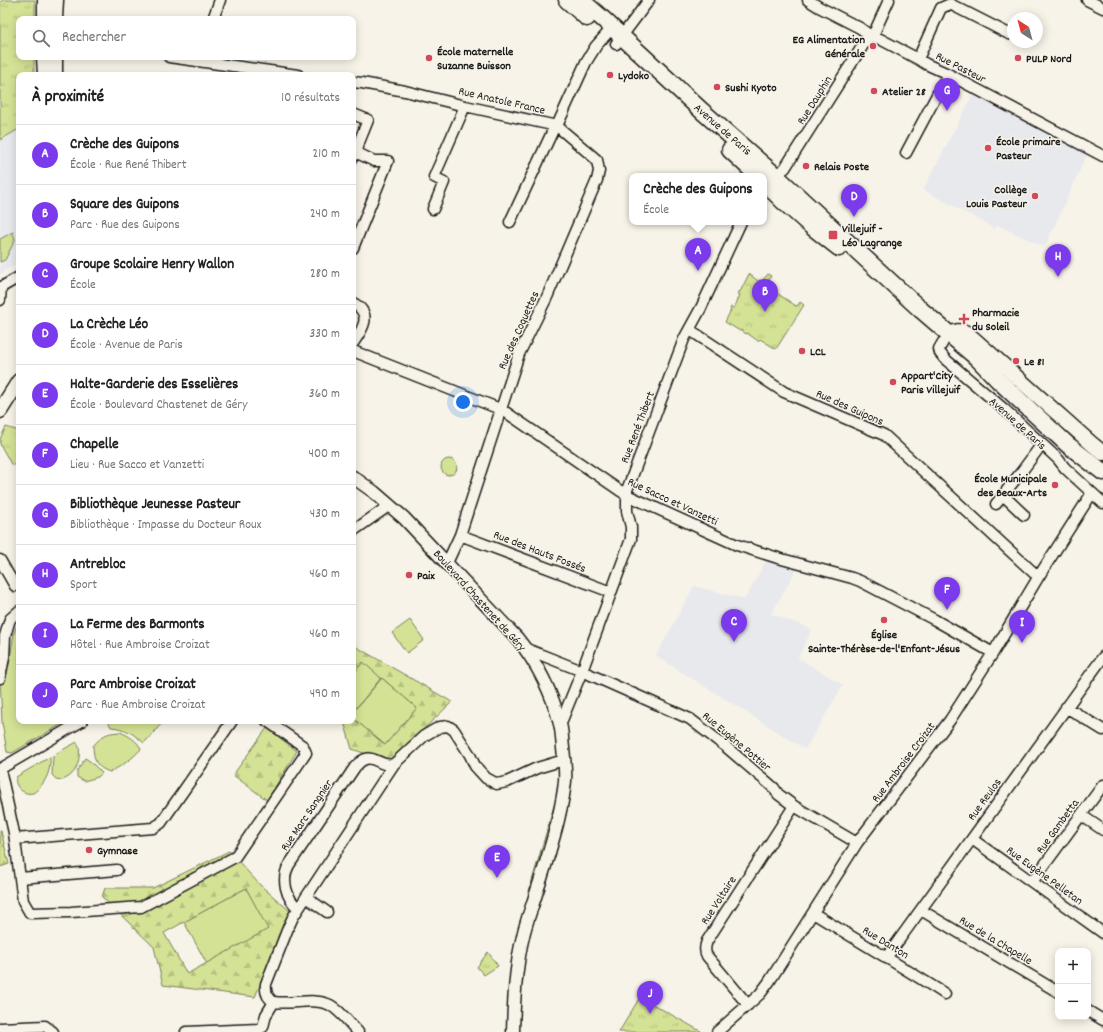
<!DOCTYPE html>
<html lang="fr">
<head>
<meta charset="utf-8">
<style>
  body { margin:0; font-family:Dekko,sans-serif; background:#f2f2f2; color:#202124 }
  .controls { position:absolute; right:12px; bottom:12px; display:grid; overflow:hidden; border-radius:8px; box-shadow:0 2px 10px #0003 }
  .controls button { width:36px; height:36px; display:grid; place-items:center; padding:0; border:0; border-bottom:1px solid #e0e0e0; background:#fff; color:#202124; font:20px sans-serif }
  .compass { position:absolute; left:1007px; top:12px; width:36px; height:36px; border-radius:50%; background:#fff; box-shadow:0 2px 10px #0003; rotate:324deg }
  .you { position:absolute; left:463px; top:402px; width:14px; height:14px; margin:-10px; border:3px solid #fff; border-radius:50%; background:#1a73e8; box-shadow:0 0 0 6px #1a73e833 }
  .badge { display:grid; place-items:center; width:26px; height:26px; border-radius:50%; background:#7c3aed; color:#fff; font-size:13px; font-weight:700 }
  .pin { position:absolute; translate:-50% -33px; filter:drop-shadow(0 1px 2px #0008) }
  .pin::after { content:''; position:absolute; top:21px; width:14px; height:12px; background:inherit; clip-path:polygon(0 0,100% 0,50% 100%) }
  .popup { position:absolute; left:629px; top:173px; width:138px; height:52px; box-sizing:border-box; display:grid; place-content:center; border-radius:8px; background:#fff; filter:drop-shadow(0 1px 3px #0005); font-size:13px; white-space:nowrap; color:#757577 }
  .popup b { font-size:15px; color:#202124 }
  .popup::after { content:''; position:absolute; left:50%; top:100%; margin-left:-8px; border:8px solid transparent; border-top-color:#fff }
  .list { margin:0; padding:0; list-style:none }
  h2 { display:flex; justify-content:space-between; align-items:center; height:52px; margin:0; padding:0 16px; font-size:17px }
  h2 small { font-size:13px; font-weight:400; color:#757577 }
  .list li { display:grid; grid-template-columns:26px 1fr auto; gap:12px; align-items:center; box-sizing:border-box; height:60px; padding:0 16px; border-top:1px solid #e0e0e0 }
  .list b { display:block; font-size:15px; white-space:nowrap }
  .list p { margin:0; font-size:13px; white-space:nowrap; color:#757577 }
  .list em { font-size:13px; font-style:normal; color:#757577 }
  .icon { flex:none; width:22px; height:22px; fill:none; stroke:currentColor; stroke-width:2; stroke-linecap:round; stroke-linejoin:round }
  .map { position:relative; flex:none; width:1103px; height:1032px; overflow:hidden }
  .search { position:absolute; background:#fff; box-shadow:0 2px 10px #0003; left:16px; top:16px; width:340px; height:44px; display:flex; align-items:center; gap:10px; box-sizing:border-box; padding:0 14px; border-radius:8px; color:#757577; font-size:15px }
  .panel { position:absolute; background:#fff; box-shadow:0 2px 10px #0003; left:16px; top:72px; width:340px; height:652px; border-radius:8px }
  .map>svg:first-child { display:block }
  .built { fill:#e8e9ed }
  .grass { fill:#d4e295; stroke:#787f58 }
  .forest { fill:url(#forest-firs); stroke:#787f58; fill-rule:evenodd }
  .park { fill:url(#park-tufts); stroke:#787f58 }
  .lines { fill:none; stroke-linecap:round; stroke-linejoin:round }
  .minor-casing { stroke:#1c1c1c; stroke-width:13 }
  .tertiary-casing { stroke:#1c1c1c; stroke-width:15 }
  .secondary-casing { stroke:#1c1c1c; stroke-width:17 }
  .primary-casing { stroke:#1c1c1c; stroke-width:19 }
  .minor { stroke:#f7f3e8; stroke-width:10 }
  .tertiary { stroke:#f7f3e8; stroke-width:12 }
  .secondary { stroke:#f7f3e8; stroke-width:14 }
  .primary { stroke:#f7f3e8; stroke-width:16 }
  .poi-dot { fill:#d1495b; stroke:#f7f3e8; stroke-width:1.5 }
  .labels { text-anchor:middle; stroke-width:3; stroke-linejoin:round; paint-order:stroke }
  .poi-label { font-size:12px; font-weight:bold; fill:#1c1c1c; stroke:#f7f3e8; text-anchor:start }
  .street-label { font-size:12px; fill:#1c1c1c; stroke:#f7f3e8 }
</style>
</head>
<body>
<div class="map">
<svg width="1103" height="1032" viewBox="0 0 1103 1032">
  <defs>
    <pattern id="forest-firs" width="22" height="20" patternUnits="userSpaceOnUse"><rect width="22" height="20" fill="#d4e295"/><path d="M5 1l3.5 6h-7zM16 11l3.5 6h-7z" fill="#b5c180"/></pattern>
    <pattern id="park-tufts" width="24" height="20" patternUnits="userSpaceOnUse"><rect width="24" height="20" fill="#d4e295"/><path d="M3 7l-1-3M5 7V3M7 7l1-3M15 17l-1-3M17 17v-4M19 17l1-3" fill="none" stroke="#b5c180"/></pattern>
  </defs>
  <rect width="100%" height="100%" fill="#f7f3e8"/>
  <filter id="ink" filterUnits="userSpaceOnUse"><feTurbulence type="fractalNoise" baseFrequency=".025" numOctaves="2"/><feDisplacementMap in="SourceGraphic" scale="8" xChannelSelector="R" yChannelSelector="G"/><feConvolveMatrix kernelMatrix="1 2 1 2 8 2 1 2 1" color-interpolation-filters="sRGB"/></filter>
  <g filter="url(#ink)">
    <path class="built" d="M973,94L1040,129L1088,152L1045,247L997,225L995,229L987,225V224L923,190Z
      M19,129V262L0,274V140H1Z
      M768,557L798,567L771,614L812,629L798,658L843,685L805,749L656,656L694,586L745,599Z"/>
    <path class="grass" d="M13,232L15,240L5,260L0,262V239Z
      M19,619V721H67L12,753L7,752L2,722L0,678L9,665L14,633Z
      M410,620L424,640L407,653L392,633Z
      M363,662L417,708L385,745L353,718V712L355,710L353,711V674Z
      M112,721H164L144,743C134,734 125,728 111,727L109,723Z
      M120,732C129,736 137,740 141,749C131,760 123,765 110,772C95,767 94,760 93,746C103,735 105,733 120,732Z
      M77,742C82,750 79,768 71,775C69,777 65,779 63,780L56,779L52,775L53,756L55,754Z
      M50,757C51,769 47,780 38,789C37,790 35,792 33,793C26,795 18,790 16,783C15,781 16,778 16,777Z
      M85,758L91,762L102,773L98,777L84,781L77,777V771Z
      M554,806H555L546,845L530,895L528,894Z
      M246,888L269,929L207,964L184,922Z"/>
    <path class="forest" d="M353,645L452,702L389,762L352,749L345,725L338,721H353V718L385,745L417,708L382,678L353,712L381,678L363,662L353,674Z
      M267,728L297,751L267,800L233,775Z
      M0,831H1L9,864L0,867Z
      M229,851L260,885L290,911L255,997L163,985L154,947L102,897L105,888H153ZM246,888L268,929L187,974L164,933Z"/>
    <path class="park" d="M3,0H35V19H19V57H34V75H19V129L0,140V2Z
      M749,274L758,281L760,280L762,281L768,274L771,276L766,285L773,289L772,290L796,306L798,305L800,302L804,305L776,349L760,339L758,341L747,333L746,334L741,330L740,331L725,322L731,310L730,309L731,307L734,308L740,295L738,294V292H740Z
      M6,427L19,431V467L11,464L0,444V439Z
      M441 467a8 8 0 1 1 16 0a8 8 0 1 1-16 0Z
      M488,952L498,966L484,975L477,967Z
      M640,997L702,1032H619Z"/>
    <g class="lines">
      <defs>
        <path id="minor" d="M808,0L819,7L860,28L871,36L880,39L918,59L926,64L948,74L1103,156
          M1087,0L1103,8
          M213,19L220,0
          M616,44L649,0
          M169,57L298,75
          M918,59L941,8L950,4L1009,34
          M353,82L362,83L405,91L465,106L557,126L597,160L599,171L597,180L547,297L519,354L460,535L447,563
          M353,114L368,120L353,157
          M557,126L586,62L596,46L612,28
          M906,153L948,74
          M771,179L785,168L867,39L875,31L889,0
          M433,209L444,182L434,177L465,106
          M510,222L555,126
          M353,248L388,161H374L355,152
          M0,288L19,277
          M0,300L1,287
          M353,303C373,314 363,329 353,343
          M690,330L784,392L884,435L1034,573L1039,576
          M943,342L939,349L940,353L945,359L1005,410L1058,459L1065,468L1103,503
          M353,351L500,409L507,413L619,490L627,495L737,545L778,558L852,578L860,581L935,620L993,653
          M1003,495L1024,515
          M996,504L1022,471L1042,444
          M353,531L390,505
          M460,535L611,592
          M0,560L15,586
          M524,648L582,671L690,719L725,746L774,788L778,794L794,806L857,843
          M0,678L4,657L5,636L10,619L19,611
          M1066,707L1103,730
          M560,725L582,671L631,539V527L627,511V490L684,339L701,308L741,222
          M0,769L14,833L23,901L30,913L71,912L141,907L235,857L306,753L303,746L267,721
          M0,769L82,721
          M1081,815L1103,830
          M15,839L153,828L161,823L232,721
          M972,839L1103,933
          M20,878L117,870
          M1032,882L1103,785
          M306,897L327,912
          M298,908C286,898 281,879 289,865L355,767C372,747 378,769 394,764
          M921,910L1058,992
          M813,913C857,940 901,966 945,994
          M886,958L1103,657
          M274,1002C267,998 265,992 266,984L288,928L293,917L394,764L424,736L434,730L440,727L448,726L454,730L470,755L475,766L486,778L497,784L507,782L537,768L564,760
          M274,1002C291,1005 315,997 330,1005C341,1011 349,1023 358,1032
          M748,1005L707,956C704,951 705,946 707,941L794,806
          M1088,1011L1103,1020
          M0,1028L45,1026L53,1032
          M186,1032L259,1029L263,1027L266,1015L274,1002
          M717,1032L760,994L769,982L857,843L950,720L993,653L1039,576L1092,493"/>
        <path id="tertiary" d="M353,477L374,492L404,518L517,638C537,663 552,692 560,724C562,731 562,740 563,748C564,759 566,770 565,781C564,794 561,807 558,820C550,853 539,885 528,918C516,955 514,994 513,1032"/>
        <path id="secondary" d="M45,19V0
          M55,19L56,0
          M44,57L45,75
          M55,57V75
          M949,334C957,331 960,330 967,333L1092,444L1103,453
          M0,411L19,381"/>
        <path id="primary" d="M567,0L587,18
          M581,0L603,19L702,111L776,176L920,309L977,358L998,380L1068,445L1103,472
          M730,150L758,176
          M764,182L784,202L811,226L839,248"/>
      </defs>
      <use href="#minor" class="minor-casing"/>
      <use href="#tertiary" class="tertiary-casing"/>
      <use href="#secondary" class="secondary-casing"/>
      <use href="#primary" class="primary-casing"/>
      <use href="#minor" class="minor"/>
      <use href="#tertiary" class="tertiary"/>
      <use href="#secondary" class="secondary"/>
      <use href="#primary" class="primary"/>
    </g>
  </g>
  <g class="poi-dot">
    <circle cx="873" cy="46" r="4"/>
    <circle cx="429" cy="58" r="4"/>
    <circle cx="1018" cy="58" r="4"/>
    <circle cx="610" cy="75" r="4"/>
    <circle cx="717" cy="87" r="4"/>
    <circle cx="874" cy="91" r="4"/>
    <circle cx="988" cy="148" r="4"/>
    <circle cx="806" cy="166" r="4"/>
    <circle cx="1035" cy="196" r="4"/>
    <rect x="828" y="230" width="10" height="10" rx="2"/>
    <path d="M962 313h4v4h4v4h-4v4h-4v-4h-4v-4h4z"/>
    <circle cx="802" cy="351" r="4"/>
    <circle cx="1016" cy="361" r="4"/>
    <circle cx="893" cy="382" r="4"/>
    <circle cx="1055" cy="485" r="4"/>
    <circle cx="409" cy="575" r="4"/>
    <circle cx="884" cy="620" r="4"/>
    <circle cx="89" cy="850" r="4"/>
  </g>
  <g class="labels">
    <g class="poi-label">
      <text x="865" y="43" text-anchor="end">EG Alimentation<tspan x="865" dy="14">Générale</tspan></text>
      <text x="437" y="55">École maternelle<tspan x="437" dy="14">Suzanne Buisson</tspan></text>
      <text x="1026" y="62">PULP Nord</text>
      <text x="618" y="79">Lydoko</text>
      <text x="725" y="91">Sushi Kyoto</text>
      <text x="882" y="95">Atelier 28</text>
      <text x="996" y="145">École primaire<tspan x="996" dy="14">Pasteur</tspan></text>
      <text x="814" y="170">Relais Poste</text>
      <text x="1027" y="193" text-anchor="end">Collège<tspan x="1027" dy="14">Louis Pasteur</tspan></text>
      <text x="842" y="232">Villejuif -<tspan x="842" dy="14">Léo Lagrange</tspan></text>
      <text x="972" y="316">Pharmacie<tspan x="972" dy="14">du Soleil</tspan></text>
      <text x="810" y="355">LCL</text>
      <text x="1024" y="365">Le 81</text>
      <text x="901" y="379">Appart'City<tspan x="901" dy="14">Paris Villejuif</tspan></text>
      <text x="1047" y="482" text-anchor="end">École Municipale<tspan x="1047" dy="14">des Beaux-Arts</tspan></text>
      <text x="417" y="579">Paix</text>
      <text x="884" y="638" text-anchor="middle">Église<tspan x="884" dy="14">Sainte-Thérèse-de-l'Enfant-Jésus</tspan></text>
      <text x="97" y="854">Gymnase</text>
    </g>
    <g class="street-label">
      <text transform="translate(961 67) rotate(27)" y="4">Rue Pasteur</text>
      <text transform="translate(502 100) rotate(13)" y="4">Rue Anatole France</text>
      <text transform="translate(814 100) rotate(-58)" y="4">Rue Dauphin</text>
      <text transform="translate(723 129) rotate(41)" y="4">Avenue de Paris</text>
      <text transform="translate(518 330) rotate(-66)" y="4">Rue des Coquettes</text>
      <text transform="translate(850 407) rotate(24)" y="4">Rue des Guipons</text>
      <text transform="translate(1018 423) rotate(42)" y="4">Avenue de Paris</text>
      <text transform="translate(637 427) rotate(-69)" y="4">Rue René Thibert</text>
      <text transform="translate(673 501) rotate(25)" y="4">Rue Sacco et Vanzetti</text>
      <text transform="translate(540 551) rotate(21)" y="4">Rue des Hauts Fossés</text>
      <text transform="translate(480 600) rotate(48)" y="4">Boulevard Chastenet de Géry</text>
      <text transform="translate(737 741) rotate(40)" y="4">Rue Eugène Pottier</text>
      <text transform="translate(903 762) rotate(-53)" y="4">Rue Ambroise Croizat</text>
      <text transform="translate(984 799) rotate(-54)" y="4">Rue Reulos</text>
      <text transform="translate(306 815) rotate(-56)" y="4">Rue Marc Sangnier</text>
      <text transform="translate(1057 826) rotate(-54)" y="4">Rue Gambetta</text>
      <text transform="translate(1045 875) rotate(36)" y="4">Rue Eugène Pelletan</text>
      <text transform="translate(718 900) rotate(-57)" y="4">Rue Voltaire</text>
      <text transform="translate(996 940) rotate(31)" y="4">Rue de la Chapelle</text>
      <text transform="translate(886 942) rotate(31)" y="4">Rue Danton</text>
    </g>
  </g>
</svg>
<div class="controls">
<button>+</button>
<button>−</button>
</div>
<svg class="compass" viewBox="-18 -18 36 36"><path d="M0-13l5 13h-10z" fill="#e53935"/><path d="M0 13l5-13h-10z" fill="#757577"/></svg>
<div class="you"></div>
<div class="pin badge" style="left:698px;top:271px">A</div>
<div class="popup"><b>Crèche des Guipons</b>École</div>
<div class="pin badge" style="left:765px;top:312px">B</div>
<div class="pin badge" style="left:734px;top:642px">C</div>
<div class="pin badge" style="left:854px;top:217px">D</div>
<div class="pin badge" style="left:497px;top:878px">E</div>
<div class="pin badge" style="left:947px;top:610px">F</div>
<div class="pin badge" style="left:947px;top:111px">G</div>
<div class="pin badge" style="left:1058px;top:277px">H</div>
<div class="pin badge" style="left:1022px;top:643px">I</div>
<div class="pin badge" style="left:650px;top:1014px">J</div>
<div class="search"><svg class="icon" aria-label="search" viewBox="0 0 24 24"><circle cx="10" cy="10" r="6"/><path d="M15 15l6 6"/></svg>Rechercher</div>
<section class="panel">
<h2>À proximité<small>10 résultats</small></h2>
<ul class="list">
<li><span class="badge">A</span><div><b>Crèche des Guipons</b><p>École · Rue René Thibert</p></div><em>210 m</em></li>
<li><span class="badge">B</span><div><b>Square des Guipons</b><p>Parc · Rue des Guipons</p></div><em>240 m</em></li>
<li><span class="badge">C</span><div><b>Groupe Scolaire Henry Wallon</b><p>École</p></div><em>280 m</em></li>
<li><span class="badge">D</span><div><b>La Crèche Léo</b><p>École · Avenue de Paris</p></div><em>330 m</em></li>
<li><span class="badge">E</span><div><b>Halte-Garderie des Esselières</b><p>École · Boulevard Chastenet de Géry</p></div><em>360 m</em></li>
<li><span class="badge">F</span><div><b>Chapelle</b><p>Lieu · Rue Sacco et Vanzetti</p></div><em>400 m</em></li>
<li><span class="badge">G</span><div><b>Bibliothèque Jeunesse Pasteur</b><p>Bibliothèque · Impasse du Docteur Roux</p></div><em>430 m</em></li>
<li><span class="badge">H</span><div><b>Antrebloc</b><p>Sport</p></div><em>460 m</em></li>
<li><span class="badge">I</span><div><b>La Ferme des Barmonts</b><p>Hôtel · Rue Ambroise Croizat</p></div><em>460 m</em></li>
<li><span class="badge">J</span><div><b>Parc Ambroise Croizat</b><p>Parc · Rue Ambroise Croizat</p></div><em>490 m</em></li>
</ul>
</section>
</div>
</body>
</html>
